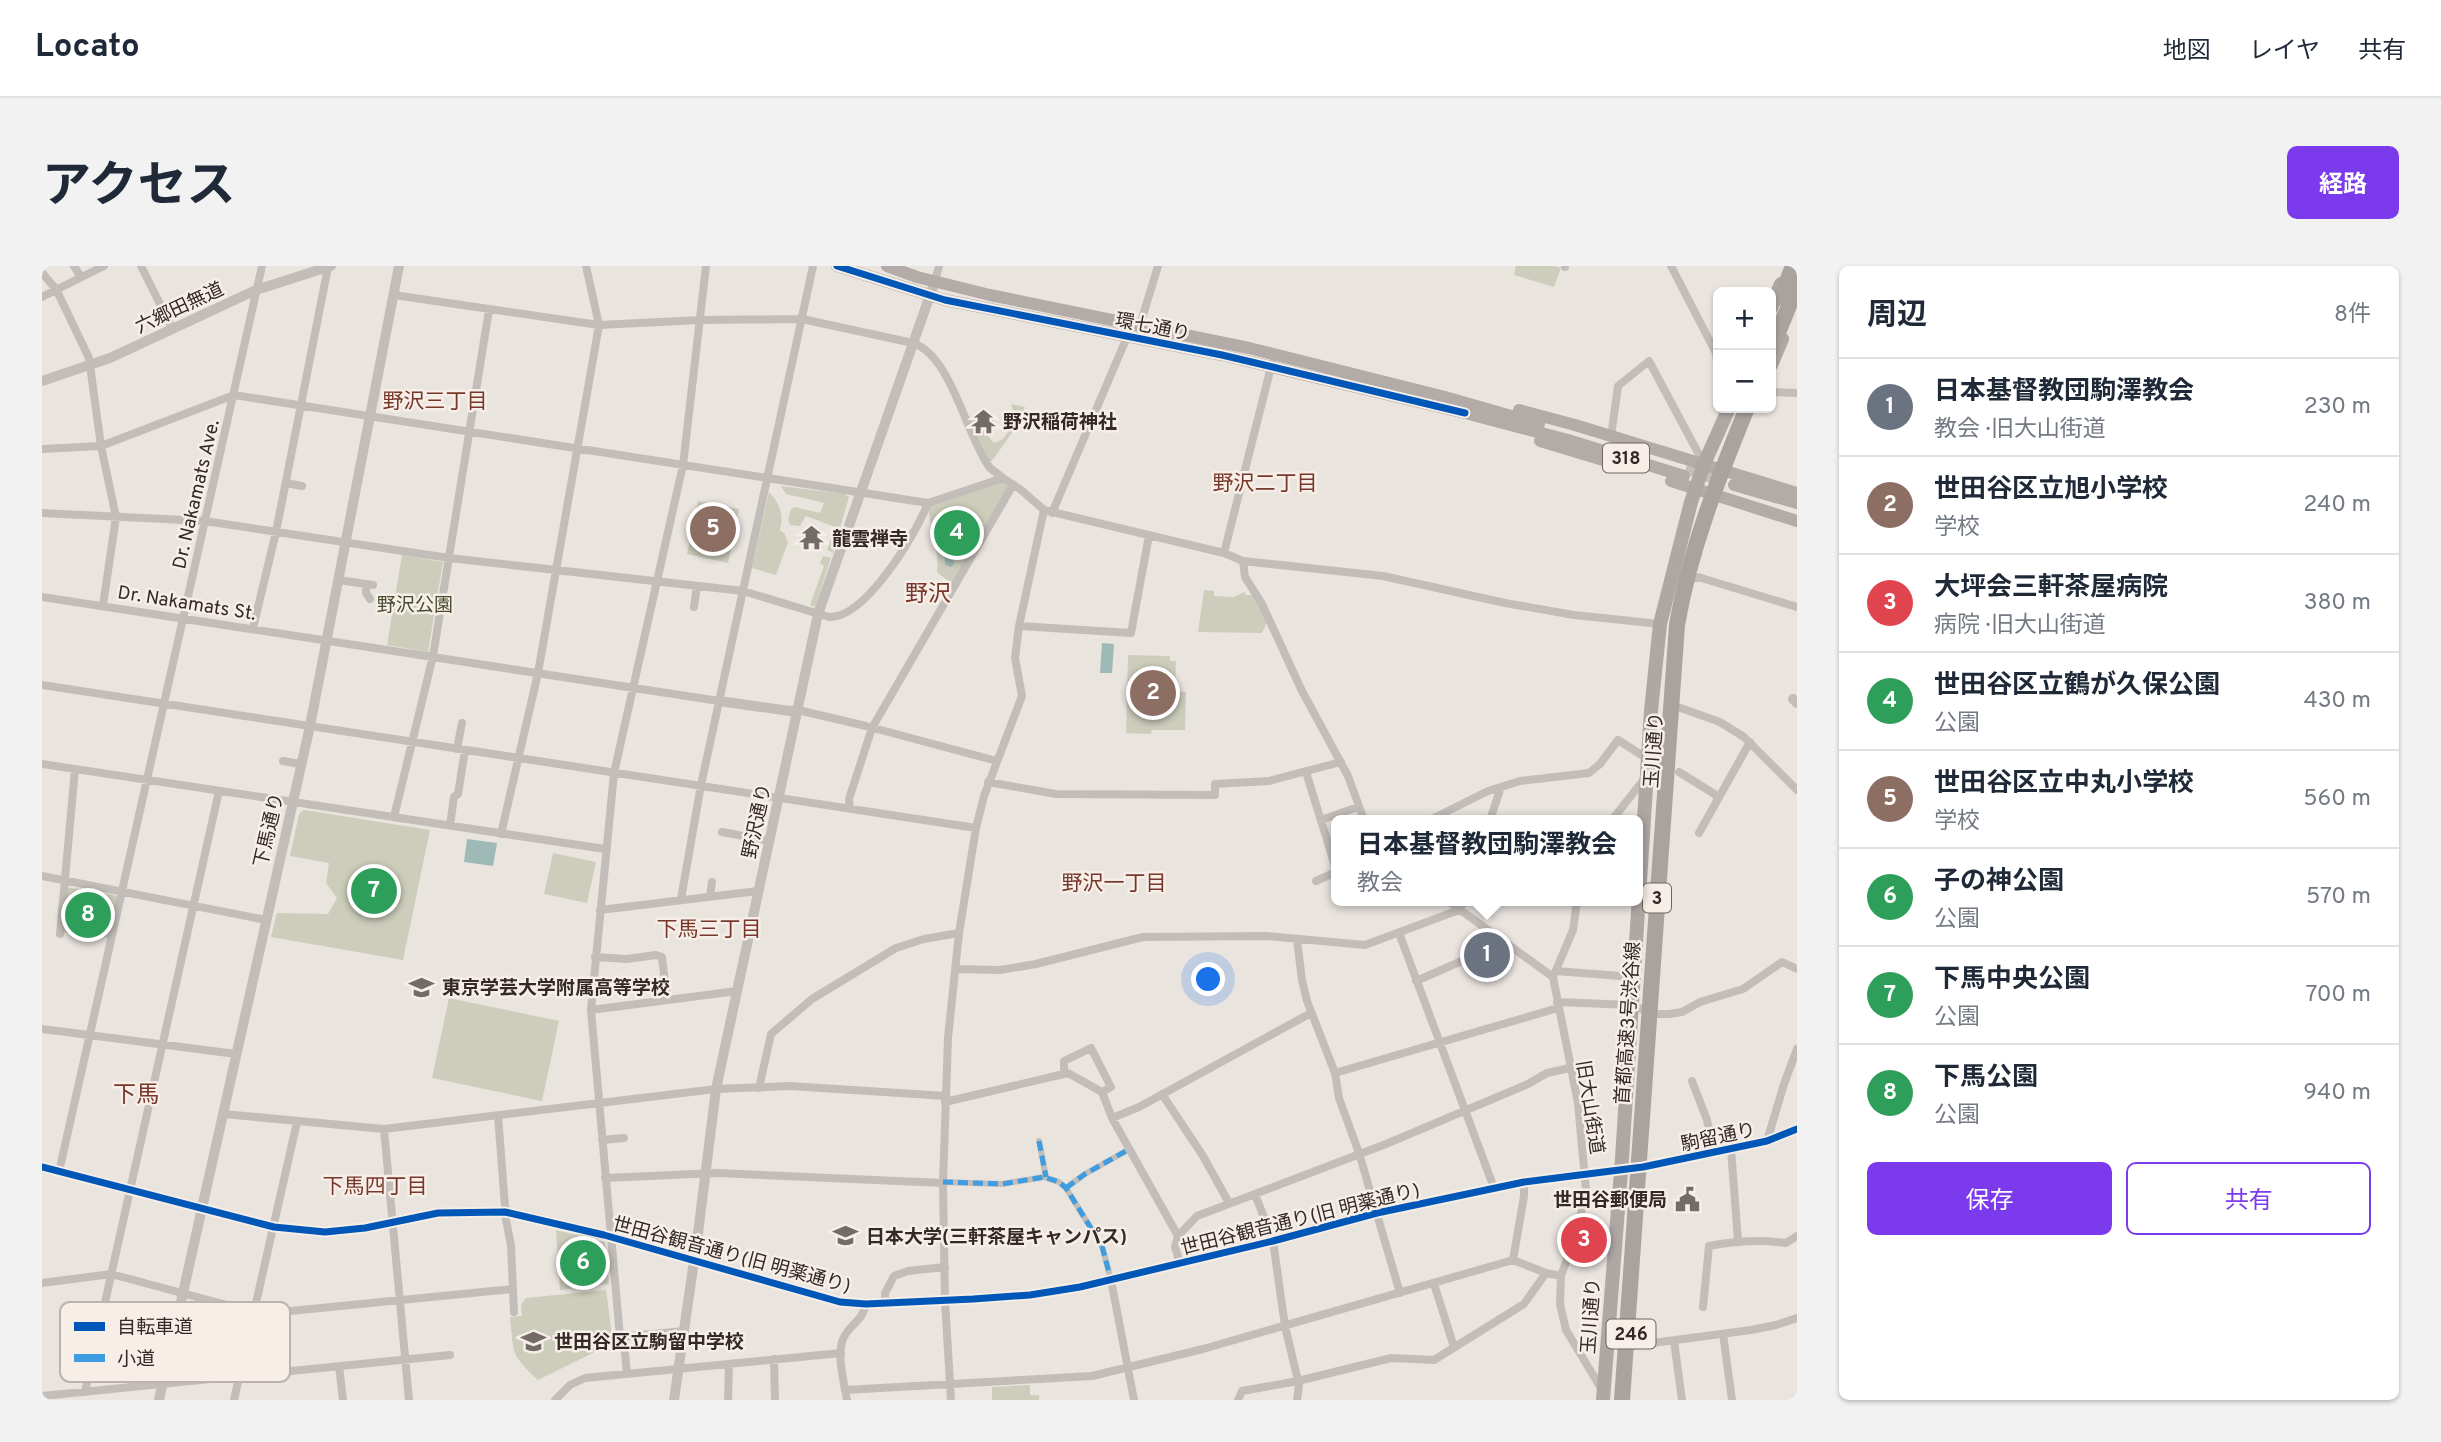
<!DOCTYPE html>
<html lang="ja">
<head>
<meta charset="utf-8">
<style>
  body { margin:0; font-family:Overpass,"Noto Sans JP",sans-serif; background:#f2f2f3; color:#1f2937 }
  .controls { position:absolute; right:21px; top:21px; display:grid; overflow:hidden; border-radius:10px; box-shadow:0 2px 5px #0004 }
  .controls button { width:63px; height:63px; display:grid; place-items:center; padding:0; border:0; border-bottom:2px solid #e0e1e3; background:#fff; color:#1f2937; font:35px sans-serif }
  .you { position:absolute; left:1167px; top:714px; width:24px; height:24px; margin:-18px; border:5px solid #fff; border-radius:50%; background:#1a73e8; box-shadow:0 0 0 10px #1a73e833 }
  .badge { display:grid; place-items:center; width:46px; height:46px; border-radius:50%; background:#7c3aed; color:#fff; font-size:23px; font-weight:700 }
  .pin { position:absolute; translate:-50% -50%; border:4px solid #fff; box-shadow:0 2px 7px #0006 }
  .popup { position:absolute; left:1289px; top:549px; width:312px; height:91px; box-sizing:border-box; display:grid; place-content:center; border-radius:10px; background:#fff; filter:drop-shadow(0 2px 5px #0005); font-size:23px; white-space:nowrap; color:#747a83 }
  .popup b { font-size:26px; color:#1f2937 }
  .popup::after { content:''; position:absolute; left:50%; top:100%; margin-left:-14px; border:14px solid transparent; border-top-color:#fff }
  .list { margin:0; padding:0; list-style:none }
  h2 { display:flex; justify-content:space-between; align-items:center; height:91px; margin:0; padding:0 28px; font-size:30px }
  h2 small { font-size:23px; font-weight:400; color:#747a83 }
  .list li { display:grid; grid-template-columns:46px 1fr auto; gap:21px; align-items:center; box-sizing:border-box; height:98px; padding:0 28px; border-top:2px solid #e0e1e3 }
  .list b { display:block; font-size:26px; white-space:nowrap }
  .list p { margin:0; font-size:23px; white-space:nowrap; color:#747a83 }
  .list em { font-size:23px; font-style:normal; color:#747a83 }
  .actions { display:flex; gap:14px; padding:21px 28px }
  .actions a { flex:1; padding:16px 0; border:2px solid #7c3aed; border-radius:10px; text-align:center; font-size:24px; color:#7c3aed }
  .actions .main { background:#7c3aed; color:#fff }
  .map { position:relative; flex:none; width:1755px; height:1134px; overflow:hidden; border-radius:10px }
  header { display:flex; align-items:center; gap:42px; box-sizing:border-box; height:98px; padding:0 35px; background:#fff; border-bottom:2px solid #e0e1e3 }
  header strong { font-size:33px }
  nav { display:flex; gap:38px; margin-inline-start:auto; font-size:24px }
  .intro { display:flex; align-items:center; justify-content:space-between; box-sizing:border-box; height:168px; padding:0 42px }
  h1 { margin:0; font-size:49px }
  .button { padding:18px 32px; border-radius:10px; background:#7c3aed; color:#fff; font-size:24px; font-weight:700 }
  main { display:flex; gap:42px; padding:0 42px }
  aside { flex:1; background:#fff; border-radius:10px; box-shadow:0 2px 5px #0004 }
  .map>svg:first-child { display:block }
  .green { fill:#cccdbb }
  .water { fill:#9ebab7 }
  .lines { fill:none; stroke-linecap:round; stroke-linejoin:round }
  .primary-tunnel { stroke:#c5bfba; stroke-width:12; stroke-dasharray:12 6; stroke-linecap:butt }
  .pedestrian { stroke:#c3bdb9; stroke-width:6 }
  .minor { stroke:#c3bdb9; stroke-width:8 }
  .tertiary { stroke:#c3bdb9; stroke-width:10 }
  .primary { stroke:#b2aba8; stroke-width:12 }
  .trunk { stroke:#aea7a4; stroke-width:14 }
  .motorway { stroke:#a9a39f; stroke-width:16 }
  .motorway-bridge { stroke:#a9a39f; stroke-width:16 }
  .quiet { stroke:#3e9ce0; stroke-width:5; stroke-dasharray:10 5; stroke-linecap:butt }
  .cycleway-casing { stroke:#f6eee7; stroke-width:11 }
  .cycleway { stroke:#0057b8; stroke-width:7 }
  .labels { text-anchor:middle; stroke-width:5; stroke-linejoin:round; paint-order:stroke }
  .shield { fill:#f6eee7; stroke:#6e6561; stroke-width:2 }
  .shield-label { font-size:18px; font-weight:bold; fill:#332a28 }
  .street-label { font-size:19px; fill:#332a28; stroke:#f6eee7 }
  .poi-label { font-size:19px; font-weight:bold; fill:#332a28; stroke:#f6eee7; text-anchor:start }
  .park-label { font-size:19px; fill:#454e2f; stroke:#f6eee7 }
  .neighbourhood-label { font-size:21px; fill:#77372b; stroke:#f6eee7 }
  .quarter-label { font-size:23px; fill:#77372b; stroke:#f6eee7 }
  .key { fill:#f6eee7; stroke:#bcb3ae; stroke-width:2 }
  .key-label { font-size:19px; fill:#332a28 }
</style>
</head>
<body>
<header>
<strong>Locato</strong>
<nav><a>地図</a><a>レイヤ</a><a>共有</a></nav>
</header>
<div class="intro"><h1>アクセス</h1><a class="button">経路</a></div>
<main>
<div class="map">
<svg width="1755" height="1134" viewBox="0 0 1755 1134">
  <rect width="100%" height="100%" fill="#eae4df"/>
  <path class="green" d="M1474,0H1513L1519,2L1512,21L1472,9Z
    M969,138L983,141L974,161L950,195H947L927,151L935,147L939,153L950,147L953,154L940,163L952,177L961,173L966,166L961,156L972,147Z
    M959,215L968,220L911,319L895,306C898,283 887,262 886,238Z
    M739,220L802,228L807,231L791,287L785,284L793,261L764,250L758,260L748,259L746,254L749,243L753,241L778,247L782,237L744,228Z
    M727,226C738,237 742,249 738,264L742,267L746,276L734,309L710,302Z
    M656,235L697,243L686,297L645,288Z
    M360,289L401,296L386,386L345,379Z
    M781,290L789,292L773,341L768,339L782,300L778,298Z
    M1162,324L1172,325V330L1192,331L1202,326L1204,329H1211L1225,356L1220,367L1156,366Z
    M1086,389L1128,390V395H1134L1133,425L1144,426L1143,464H1110L1109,468L1084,467Z
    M262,544L388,564L361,694L229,671L235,647L286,648L295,632L284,617L287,597L248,590L257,548Z
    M511,587L554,596L545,637L502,628Z
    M23,621L73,629L75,633L68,672L20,666Z
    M407,732L517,755L500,835L390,812Z
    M514,964L563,976L567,1018L518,1024Z
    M564,1024L571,1077L496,1114C468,1088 472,1088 468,1051L480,1050L479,1039L484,1032Z
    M988,1119V1129H997V1134H950V1121Z"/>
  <path class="water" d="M909,275L912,278L909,286L912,298L909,301L903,299L902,284L904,277Z
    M1060,377L1072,378L1070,407H1058Z
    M425,573L455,577L451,600L422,596Z"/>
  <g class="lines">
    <path class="primary-tunnel" d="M1644,202L1683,216"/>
    <path class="pedestrian" d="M997,875L1004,911
      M901,916L960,918L1002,911L1017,916L1024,922L1060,980L1069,1014
      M1024,922L1043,908L1084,885"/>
    <path class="minor" d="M32,0L39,11
      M99,0L130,62
      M1629,0L1674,87L1676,105
      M1523,1V0
      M0,7L14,23L47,92L59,180L74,251L61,339
      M893,15L897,0
      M352,29L557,59L658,54L760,53L871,77C910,90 924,170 948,202L961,212L978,223L1002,244L1182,287L1201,295L1341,310L1463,337L1532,349L1618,358
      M0,31L62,0
      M1098,59L1116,0
      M1729,126L1755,127
      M1569,171L1576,120L1607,95L1662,198
      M0,183L59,180L192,129L886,237L961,212
      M244,217L260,220
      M0,247L163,255L407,292L701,325L787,351C823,353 874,268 886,237
      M1010,247L1085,71
      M1182,287L1230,97
      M1201,295L1203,311L1220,338L1259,423L1306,510L1322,554
      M1650,313L1656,311L1755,341
      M296,314L331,319
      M324,318V327L328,333
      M0,331L677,435
      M652,341L655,320
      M977,360L1089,367L1107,269
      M211,362L234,266L286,1
      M0,419L934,562
      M1633,440L1678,456L1702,471L1755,524
      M756,444L824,460L955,495
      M415,483L420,457
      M241,495L259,498
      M0,498L563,583
      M1264,506L1294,603
      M1637,506L1674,529L1675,533
      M946,516L1014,528L1173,529V518L1227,515L1299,496
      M808,542L807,533L830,462L971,219
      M352,551L391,390L447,44
      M1279,554L1316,541
      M1388,554L1446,525L1478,515L1547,507L1558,498L1576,474L1606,493
      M1448,554L1459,521
      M1570,554L1603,512
      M408,559L412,531L416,528L423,484
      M680,566L728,575
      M1657,567L1708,476
      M459,568L496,407L557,59L544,0
      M0,610L224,654
      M1274,615L1294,606
      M668,630L670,616
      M639,633L659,519L771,0
      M1406,635L1511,711
      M1535,635L1531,664L1511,711L1536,837L1544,924L1535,966L1519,1010L1518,1038L1524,1064L1560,1124
      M558,644L716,625
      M1357,667L1452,922
      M18,668L33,503
      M1255,674L1260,714L1265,735L1293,807L1297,832L1317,887L1358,1027
      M553,691L585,693L614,689L620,691L625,734
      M915,703L958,704L994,698L1101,671L1225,670L1323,679L1417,644L1423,635
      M1514,705L1591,711
      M1374,715L1429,691
      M1515,736L1589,739L1613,748H1627L1640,746L1658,736L1701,723L1740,696L1755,703
      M549,744L695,725
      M0,763L194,788
      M1293,807L1516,742
      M1022,808V795L1049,782L1069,821L1060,826
      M1650,815L1665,854L1672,887
      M717,822L729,768L770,733L854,682L882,673L917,667
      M1120,828L1161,890L1187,937
      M903,836L1026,807L1060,826L1070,852L1136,970L1133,981L1138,997
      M181,848L342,863L674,823L748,820L904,830
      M456,850L464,953L469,980L472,1046
      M1070,852L1097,841L1269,747
      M342,863L367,1134
      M560,874L582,872
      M1725,875L1742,818L1755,783
      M1689,883L1696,975
      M17,906L220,0
      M563,912L675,907L901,917
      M1213,928L1231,975L1243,1060L1257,1119L1255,1134
      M1136,970L1155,950L1344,878L1486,818L1505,807L1528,802
      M1471,994L1482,930V916
      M1069,1014L1092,1134
      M0,1017L69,1008L218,1048L470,1023
      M1392,1018L1412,1081
      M843,1037V1027L852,1010L866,1005L903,1001
      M1661,1041L1667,980C1694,975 1717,973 1744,977L1755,970
      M1681,1068L1690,1134
      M578,1071L642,1065
      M1632,1075L1640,1134
      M1588,1080L1709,1064L1734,1059L1755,1052
      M732,1093L733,1134
      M297,1100L301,1134
      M585,1108L582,1077L578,1071L549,744L572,507L641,199L664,0
      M803,1124L1050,1110L1161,1083L1471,994L1504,1007L1519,1010
      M43,1126L177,525
      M0,1130L408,1089
      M192,1134L255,856
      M513,1134L528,1119L543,1112L799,1087
      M686,1134L687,1098
      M805,1134C802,1116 793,1085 803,1069C812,1055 820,1055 824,1038
      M909,1134L903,1035L901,917L906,772L917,667L934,562L942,530L980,430L973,392L977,360L1002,244
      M1196,1134L1200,1125L1256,1115L1349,1092L1392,1094L1482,1038L1504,1007"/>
    <path class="tertiary" d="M0,115L68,92L214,24L289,0
      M1751,433L1755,437
      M677,435L748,445L756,444
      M0,901L232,961L283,966L323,962L396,947L463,946L562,969L798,1036L824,1038L931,1033L988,1029L1038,1021L1231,975L1335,947L1482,916L1601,901L1725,875L1755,863
      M117,1134L268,460L357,0
      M632,1134L656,967L674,823L776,348L893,15"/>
    <path class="primary" d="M795,0L903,34L1180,89L1423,147L1526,174L1642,210
      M845,0L875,11L948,29L1207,82L1403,131L1497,158
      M1477,144L1533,159L1755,227
      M1498,175L1571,197
      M1629,215L1755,255
      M1692,219L1755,237"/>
    <path class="trunk" d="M1729,42L1739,18
      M1729,99L1740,73
      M1561,1134L1580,892L1609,445L1618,358L1649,236L1662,198L1687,142"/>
    <path class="motorway" d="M1739,31L1751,0
      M1729,84L1755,20"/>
    <path class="motorway-bridge" d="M1580,1134L1635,359C1648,283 1676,213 1705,142"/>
    <path class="quiet" d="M997,875L1004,911
      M901,916L960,918L1002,911L1017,916L1024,922L1060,980L1069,1014
      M1024,922L1043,908L1084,885"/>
    <defs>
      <path id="cycleway" d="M795,0L903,34L1180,89L1423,147
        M0,901L232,961L283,966L323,962L396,947L463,946L562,969L798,1036L824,1038L931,1033L988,1029L1038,1021L1231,975L1335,947L1482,916L1601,901L1725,875L1755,863"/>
    </defs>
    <use href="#cycleway" class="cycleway-casing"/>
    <use href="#cycleway" class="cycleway"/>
  </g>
  <defs>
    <symbol id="temple-bare" viewBox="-9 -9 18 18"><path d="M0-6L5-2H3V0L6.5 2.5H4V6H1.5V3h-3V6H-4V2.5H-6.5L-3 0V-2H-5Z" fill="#736b68" stroke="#f6eee7" stroke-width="2.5" paint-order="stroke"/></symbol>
    <symbol id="school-bare" viewBox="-9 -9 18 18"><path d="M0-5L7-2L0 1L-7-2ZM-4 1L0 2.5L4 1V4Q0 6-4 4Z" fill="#736b68" stroke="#f6eee7" stroke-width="2.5" paint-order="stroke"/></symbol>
    <symbol id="civic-bare" viewBox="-9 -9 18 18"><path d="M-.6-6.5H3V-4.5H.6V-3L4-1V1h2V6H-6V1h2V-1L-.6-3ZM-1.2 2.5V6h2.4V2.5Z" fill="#736b68" stroke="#f6eee7" stroke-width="2.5" paint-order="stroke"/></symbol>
    <symbol id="university-bare" viewBox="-9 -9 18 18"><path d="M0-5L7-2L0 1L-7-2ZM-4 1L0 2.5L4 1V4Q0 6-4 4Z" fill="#736b68" stroke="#f6eee7" stroke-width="2.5" paint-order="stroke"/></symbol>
  </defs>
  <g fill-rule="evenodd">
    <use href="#temple-bare" x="924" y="138" width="35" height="35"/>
    <use href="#temple-bare" x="752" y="254" width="35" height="35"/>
    <use href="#school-bare" x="362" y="704" width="35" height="35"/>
    <use href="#civic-bare" x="1628" y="916" width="35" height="35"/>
    <use href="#university-bare" x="786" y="952" width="35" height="35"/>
    <use href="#school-bare" x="474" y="1058" width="35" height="35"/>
  </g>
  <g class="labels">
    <g class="shield">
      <rect x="1561" y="177.5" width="46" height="29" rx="5"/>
      <rect x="1601" y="617.5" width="28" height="29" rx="5"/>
      <rect x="1564.5" y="1053.5" width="49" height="29" rx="5"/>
    </g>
    <g class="shield-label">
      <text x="1584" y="198">318</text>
      <text x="1615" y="638">3</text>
      <text x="1589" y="1074">246</text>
    </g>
    <g class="street-label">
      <text transform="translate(137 41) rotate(-25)" y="7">六郷田無道</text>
      <text transform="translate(1111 60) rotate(11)" y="7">環七通り</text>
      <text transform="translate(153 228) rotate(-77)" y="7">Dr. Nakamats Ave.</text>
      <text transform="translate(145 336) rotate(9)" y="7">Dr. Nakamats St.</text>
      <text transform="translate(1611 484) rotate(-86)" y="7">玉川通り</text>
      <text transform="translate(714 555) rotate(-78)" y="7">野沢通り</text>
      <text transform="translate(226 564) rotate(-77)" y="7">下馬通り</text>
      <text transform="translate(1585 757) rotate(-86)" y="7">首都高速3号渋谷線</text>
      <text transform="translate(1549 841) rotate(81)" y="7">旧大山街道</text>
      <text transform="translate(1676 870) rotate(-12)" y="7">駒留通り</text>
      <text transform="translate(1258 952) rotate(-14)" y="7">世田谷観音通り(旧 明薬通り)</text>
      <text transform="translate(690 988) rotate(15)" y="7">世田谷観音通り(旧 明薬通り)</text>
      <text transform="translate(1548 1050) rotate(-86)" y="7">玉川通り</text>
    </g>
    <g class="poi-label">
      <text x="961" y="162">野沢稲荷神社</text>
      <text x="790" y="279">龍雲禅寺</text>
      <text x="400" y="728">東京学芸大学附属高等学校</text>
      <text x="1625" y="940" text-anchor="end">世田谷郵便局</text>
      <text x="824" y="977">日本大学(三軒茶屋キャンパス)</text>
      <text x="512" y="1082">世田谷区立駒留中学校</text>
    </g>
    <g class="park-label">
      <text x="373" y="345">野沢公園</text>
    </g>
    <g class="neighbourhood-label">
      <text x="393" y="142">野沢三丁目</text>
      <text x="1223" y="224">野沢二丁目</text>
      <text x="1072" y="624">野沢一丁目</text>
      <text x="667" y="670">下馬三丁目</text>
      <text x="333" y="927">下馬四丁目</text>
    </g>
    <g class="quarter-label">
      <text x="886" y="335">野沢</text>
      <text x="94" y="836">下馬</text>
    </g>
  </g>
  <rect x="18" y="1036" width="230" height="80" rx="10" class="key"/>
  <rect x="32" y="1056" width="31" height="9" fill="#0057b8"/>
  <rect x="32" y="1088" width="31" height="8" fill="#3e9ce0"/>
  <g class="key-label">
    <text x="75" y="1067">自転車道</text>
    <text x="75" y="1099">小道</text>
  </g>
</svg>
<div class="controls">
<button>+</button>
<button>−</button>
</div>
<div class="you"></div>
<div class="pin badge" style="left:1445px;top:689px;background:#6b7280">1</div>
<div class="popup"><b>日本基督教団駒澤教会</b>教会</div>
<div class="pin badge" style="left:1111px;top:427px;background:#8d6e63">2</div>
<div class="pin badge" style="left:1542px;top:974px;background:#e0444e">3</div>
<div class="pin badge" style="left:915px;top:267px;background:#2e9e5b">4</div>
<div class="pin badge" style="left:671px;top:263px;background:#8d6e63">5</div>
<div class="pin badge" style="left:541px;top:997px;background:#2e9e5b">6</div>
<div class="pin badge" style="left:332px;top:625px;background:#2e9e5b">7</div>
<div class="pin badge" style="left:46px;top:649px;background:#2e9e5b">8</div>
</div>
<aside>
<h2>周辺<small>8件</small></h2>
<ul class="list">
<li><span class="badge" style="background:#6b7280">1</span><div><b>日本基督教団駒澤教会</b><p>教会 · 旧大山街道</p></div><em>230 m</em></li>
<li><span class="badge" style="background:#8d6e63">2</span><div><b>世田谷区立旭小学校</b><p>学校</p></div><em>240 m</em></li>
<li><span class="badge" style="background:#e0444e">3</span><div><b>大坪会三軒茶屋病院</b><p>病院 · 旧大山街道</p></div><em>380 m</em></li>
<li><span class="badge" style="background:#2e9e5b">4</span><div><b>世田谷区立鶴が久保公園</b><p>公園</p></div><em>430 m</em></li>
<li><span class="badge" style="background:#8d6e63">5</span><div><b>世田谷区立中丸小学校</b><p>学校</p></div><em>560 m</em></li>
<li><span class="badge" style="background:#2e9e5b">6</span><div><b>子の神公園</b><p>公園</p></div><em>570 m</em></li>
<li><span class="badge" style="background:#2e9e5b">7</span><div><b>下馬中央公園</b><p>公園</p></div><em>700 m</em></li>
<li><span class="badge" style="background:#2e9e5b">8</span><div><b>下馬公園</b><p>公園</p></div><em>940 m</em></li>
</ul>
<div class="actions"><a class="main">保存</a><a>共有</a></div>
</aside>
</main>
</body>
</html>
